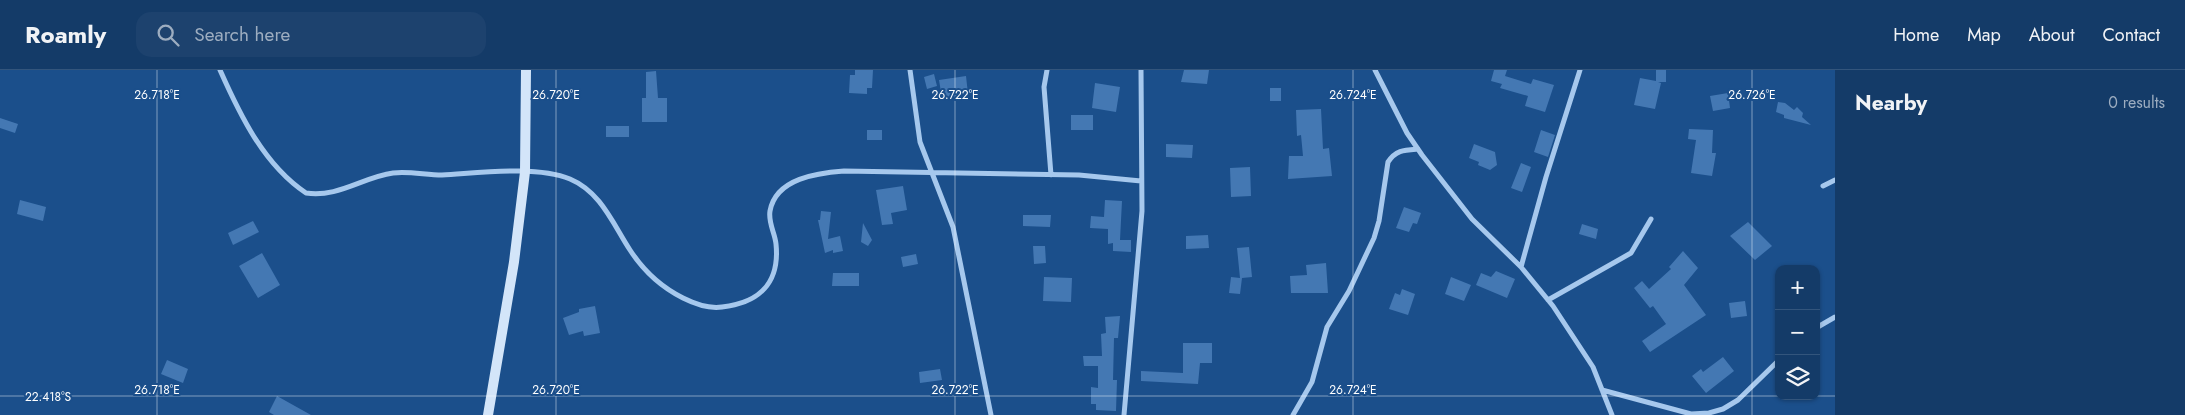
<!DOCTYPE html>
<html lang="en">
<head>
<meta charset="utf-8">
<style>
  body { margin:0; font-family:Jost,sans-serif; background:#1d426e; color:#f1f3f6 }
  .controls { position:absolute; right:15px; bottom:15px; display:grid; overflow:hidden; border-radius:10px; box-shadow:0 1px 4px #0004 }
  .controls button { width:45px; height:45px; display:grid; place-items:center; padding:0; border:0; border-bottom:1px solid #33557c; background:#143b68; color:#f1f3f6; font:25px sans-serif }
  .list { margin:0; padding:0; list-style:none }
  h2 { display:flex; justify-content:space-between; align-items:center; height:65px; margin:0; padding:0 20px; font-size:21px }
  h2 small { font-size:16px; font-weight:400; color:#9dadc0 }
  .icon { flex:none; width:28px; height:28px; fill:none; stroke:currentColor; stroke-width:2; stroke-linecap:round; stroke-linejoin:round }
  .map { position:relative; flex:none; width:1835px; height:345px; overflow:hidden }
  header { display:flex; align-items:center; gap:30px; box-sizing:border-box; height:70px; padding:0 25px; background:#143b68; border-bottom:1px solid #33557c }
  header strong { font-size:24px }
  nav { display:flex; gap:28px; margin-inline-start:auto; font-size:18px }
  .search { width:350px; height:45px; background:#1d426e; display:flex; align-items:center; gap:12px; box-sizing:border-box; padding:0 18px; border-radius:15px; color:#9dadc0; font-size:19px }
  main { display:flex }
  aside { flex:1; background:#143b68 }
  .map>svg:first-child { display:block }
  .building { fill:#4478b3 }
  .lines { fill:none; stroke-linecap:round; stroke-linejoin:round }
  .street { stroke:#a6c8ed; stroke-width:5 }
  .secondary { stroke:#d3e5f9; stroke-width:10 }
  .ticks { fill:none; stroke:#fff; stroke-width:1; stroke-opacity:0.45 }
  .ticks-label { font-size:12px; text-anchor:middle; fill:#fff; stroke:#1b4f8b; stroke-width:4; stroke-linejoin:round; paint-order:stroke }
</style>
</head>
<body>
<header>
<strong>Roamly</strong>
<div class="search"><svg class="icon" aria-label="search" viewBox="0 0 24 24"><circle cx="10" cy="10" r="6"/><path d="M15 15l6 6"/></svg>Search here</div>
<nav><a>Home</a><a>Map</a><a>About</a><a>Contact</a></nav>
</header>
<main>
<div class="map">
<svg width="1835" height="345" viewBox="0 0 1835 345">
  <rect width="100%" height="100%" fill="#1b4f8b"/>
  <path class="building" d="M855,0H873L872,18H867V24L849,23L850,5H855Z
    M1184,0H1209L1207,14L1181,12Z
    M1494,0H1507L1505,6L1531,14L1533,9L1554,15L1545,42L1525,36L1528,26L1500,18L1502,14L1491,11Z
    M1656,0H1666V12H1658L1661,13L1655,39L1634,35L1640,8L1656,11Z
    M656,1L658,28H667V52H642V28H646V2Z
    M934,4L937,16L927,19L924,7Z
    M966,6L968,24L942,28L939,10Z
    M1095,13L1120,17L1116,42L1092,38Z
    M1270,18H1281V31H1270Z
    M1728,23L1730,38L1713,41L1710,26Z
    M1778,32L1785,33L1794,40L1797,37L1803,43L1802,47L1811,55L1784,48V45L1776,42Z
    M1321,39L1323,79L1329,78L1332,106L1288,109L1289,86H1303L1301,65L1297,66L1296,40Z
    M1071,45H1093V60H1071Z
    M0,48L18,54L15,63L0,58Z
    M606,56H629V67H606Z
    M1689,59L1713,60L1712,83H1716L1712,106L1691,103L1696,70L1688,69Z
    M867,60H882V70H867Z
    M1541,60L1555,65L1548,87L1534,82Z
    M1166,74L1193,75L1192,88L1166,87Z
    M1474,74L1495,82L1497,95L1490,100L1478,95L1479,92L1469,88Z
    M1521,93L1531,97L1522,122L1511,118Z
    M1250,97L1251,126L1231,127L1230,98Z
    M903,116L907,140L891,143L893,154L882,155L876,120Z
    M20,130L46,137L43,151L17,144Z
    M1105,130L1122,131L1120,170H1131V182L1113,181V173L1108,174V159L1090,158L1091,146L1104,147Z
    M1404,137L1421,143L1417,154L1413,153L1409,162L1396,158Z
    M821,141L831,142L828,169L840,166L843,181L833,183V180L825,183L818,150H820Z
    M1023,145H1051L1050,157L1023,156Z
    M253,151L259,162L233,175L228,163Z
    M1748,152L1772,176L1755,190L1730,166Z
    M863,153L872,170L868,176L861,172Z
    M1582,154L1598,159L1596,169L1579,164Z
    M1208,165L1209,178L1186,179V166Z
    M1033,176H1045L1046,193L1034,194Z
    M1249,177L1252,207L1242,208L1240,224L1229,223L1231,207L1240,208L1237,178Z
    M1683,181L1698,198L1684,215L1706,245L1650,282L1642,271L1666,254L1653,236L1650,238L1634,218L1642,211L1649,219L1671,199L1669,197Z
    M262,183L280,215L258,228L239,196Z
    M916,184L918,194L903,197L901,187Z
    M1326,193L1328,223H1291L1290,206L1307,205L1306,195Z
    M1496,201L1515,209L1507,228L1476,215L1481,203L1491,207Z
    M833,203H859V216H832Z
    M1044,207L1072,208L1071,232L1043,231Z
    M1451,207L1471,215L1464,231L1445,224Z
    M1402,219L1415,224L1408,245L1389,239L1395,223L1400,225Z
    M1745,231L1747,246L1731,248L1729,233Z
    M595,236L600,263L584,266L583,261L569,265L563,248L579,242V239Z
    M1120,246L1118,268H1114L1113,310H1117L1116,341L1096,340V334H1091V317L1098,318V296H1084L1083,286H1102L1101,264L1106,263L1105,247Z
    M1183,273H1212V293H1200L1198,314L1141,311V301L1183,303Z
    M1723,287L1734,301L1706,323L1692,306L1701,299L1703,302Z
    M167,290L188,299L183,313L161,304Z
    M940,299L942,310L920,313L919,302Z
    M277,326L311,345H274L269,342Z"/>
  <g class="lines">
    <path class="street" d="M220,0C240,45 264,95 306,123C338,128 363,107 393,103C409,101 426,105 442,105C479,103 536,95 570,109C601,122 613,154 630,180C643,200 661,217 683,228C695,234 709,239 722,237C759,233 780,213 776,174C775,163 768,153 770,141C776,108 818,103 844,101L1079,105L1141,111
      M910,0L920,72L953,157L991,345
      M1047,0L1044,17L1051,105
      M1375,0L1407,63L1422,85L1472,149L1521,197L1553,236L1593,297L1612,345
      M1823,116L1835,110
      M1521,197L1546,107L1580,0
      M1548,230L1631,183L1651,149
      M1816,258L1835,247
      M1602,320L1691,344L1709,343L1723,339L1738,330L1779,290
      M1124,345L1142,141L1141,0
      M1293,345L1312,312L1327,257L1349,221L1374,168L1379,151L1388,92C1396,80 1404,80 1418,79"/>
    <path class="secondary" d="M488,345L514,192L525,102L526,0"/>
  </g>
  <path class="ticks" d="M157,0V345M556,0V345M955,0V345M1353,0V345M1752,0V345M0,326H1835"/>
  <g class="ticks-label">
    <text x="157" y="29">26.718°E</text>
    <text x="556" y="29">26.720°E</text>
    <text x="955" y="29">26.722°E</text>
    <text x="1353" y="29">26.724°E</text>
    <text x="1752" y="29">26.726°E</text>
    <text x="157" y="324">26.718°E</text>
    <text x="556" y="324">26.720°E</text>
    <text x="955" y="324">26.722°E</text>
    <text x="1353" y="324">26.724°E</text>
    <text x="48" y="331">22.418°S</text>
  </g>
</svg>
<div class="controls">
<button>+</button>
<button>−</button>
<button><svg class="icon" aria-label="layers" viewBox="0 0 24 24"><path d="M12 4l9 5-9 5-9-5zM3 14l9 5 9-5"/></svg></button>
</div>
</div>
<aside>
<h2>Nearby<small>0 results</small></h2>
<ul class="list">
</ul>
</aside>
</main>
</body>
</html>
